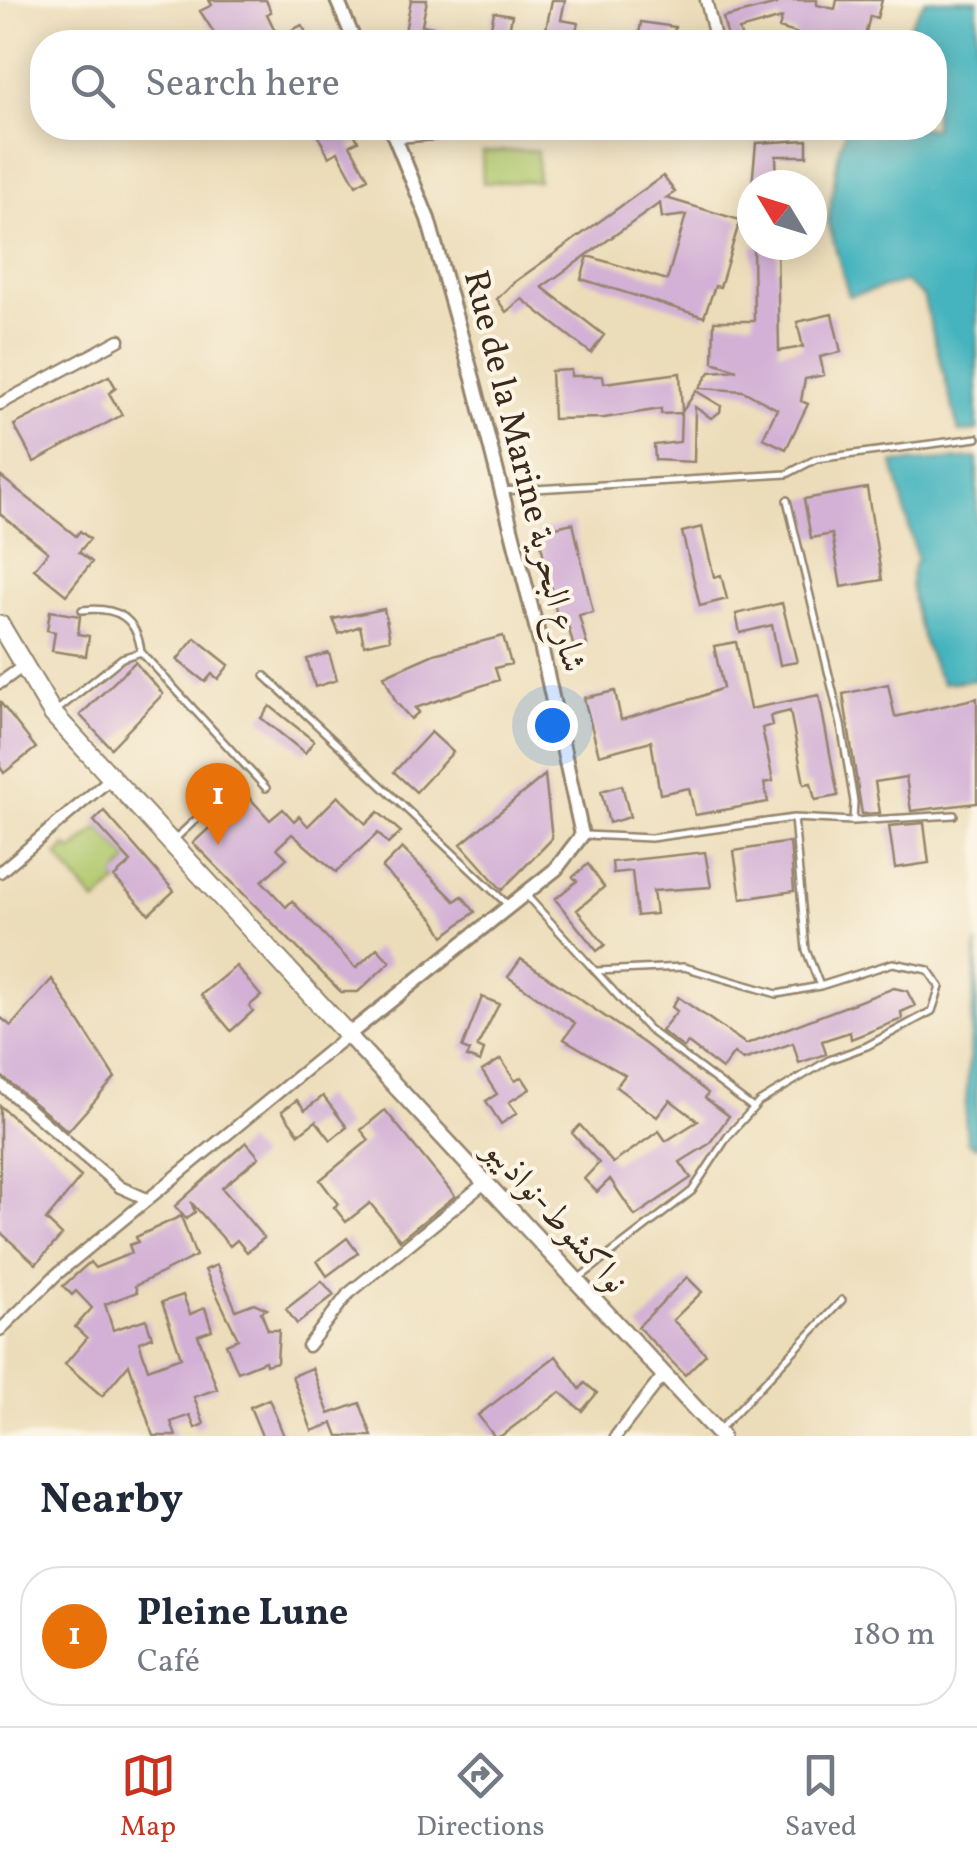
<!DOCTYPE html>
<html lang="en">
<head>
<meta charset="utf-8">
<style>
  body { margin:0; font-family:Vollkorn,Amiri,serif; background:#f6f6f7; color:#1f2937 }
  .compass { position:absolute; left:737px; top:170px; width:90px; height:90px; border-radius:50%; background:#fff; box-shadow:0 5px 25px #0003; rotate:308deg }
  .you { position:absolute; left:552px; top:725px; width:35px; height:35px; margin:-25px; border:8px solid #fff; border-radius:50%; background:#1a73e8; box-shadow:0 0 0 15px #1a73e833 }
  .badge { display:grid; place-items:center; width:65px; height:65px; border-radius:50%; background:#c8321e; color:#fff; font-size:32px; font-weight:700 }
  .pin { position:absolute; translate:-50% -82px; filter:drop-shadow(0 2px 5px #0008) }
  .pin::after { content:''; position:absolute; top:52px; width:35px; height:30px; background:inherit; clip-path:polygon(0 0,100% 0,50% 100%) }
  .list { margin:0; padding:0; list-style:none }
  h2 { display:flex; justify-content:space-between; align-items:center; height:130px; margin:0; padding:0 40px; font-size:42px }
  h2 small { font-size:32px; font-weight:400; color:#747a83 }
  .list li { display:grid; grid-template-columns:65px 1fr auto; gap:30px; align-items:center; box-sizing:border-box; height:140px; margin:0 20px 20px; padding:0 20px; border:2px solid #e0e1e3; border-radius:40px }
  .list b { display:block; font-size:38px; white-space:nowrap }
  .list p { margin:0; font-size:32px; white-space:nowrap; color:#747a83 }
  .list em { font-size:32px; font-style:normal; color:#747a83 }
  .icon { flex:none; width:55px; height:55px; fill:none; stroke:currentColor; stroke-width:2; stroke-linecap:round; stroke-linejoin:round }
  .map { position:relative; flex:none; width:977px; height:1436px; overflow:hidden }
  .search { position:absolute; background:#fff; box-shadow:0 5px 25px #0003; left:30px; right:30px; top:30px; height:110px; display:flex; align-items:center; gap:25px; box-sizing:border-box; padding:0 35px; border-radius:40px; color:#747a83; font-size:38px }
  .sheet { height:290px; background:#fff }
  nav { display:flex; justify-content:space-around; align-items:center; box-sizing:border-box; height:140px; border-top:2px solid #e0e1e3; background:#fff; font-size:28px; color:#747a83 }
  nav a { display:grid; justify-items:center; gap:5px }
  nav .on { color:#c8321e }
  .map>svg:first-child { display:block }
  .green { fill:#b0c86d; stroke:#767946; stroke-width:2.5 }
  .water { fill:#45b4be; stroke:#406f6e; stroke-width:2.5 }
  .building { fill:#d3b1d6 }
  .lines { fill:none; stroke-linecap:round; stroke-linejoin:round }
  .service-casing { stroke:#94846c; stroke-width:10 }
  .minor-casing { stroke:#94846c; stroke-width:15 }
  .tertiary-casing { stroke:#94846c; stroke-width:18 }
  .primary-casing { stroke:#94846c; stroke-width:20 }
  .trunk-casing { stroke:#94846c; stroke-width:22 }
  .service { stroke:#fff; stroke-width:5 }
  .minor { stroke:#fff; stroke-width:10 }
  .tertiary { stroke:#fff; stroke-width:12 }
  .primary { stroke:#fff; stroke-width:15 }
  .trunk { stroke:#fff; stroke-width:18 }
  .labels { text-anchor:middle; stroke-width:8; stroke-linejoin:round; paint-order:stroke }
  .street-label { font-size:35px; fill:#3b2a1e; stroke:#fcf5e5 }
</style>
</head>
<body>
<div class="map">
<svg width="977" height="1436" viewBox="0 0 977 1436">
  <rect width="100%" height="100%" fill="#fcf5e5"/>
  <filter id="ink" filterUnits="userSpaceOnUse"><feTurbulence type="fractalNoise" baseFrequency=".01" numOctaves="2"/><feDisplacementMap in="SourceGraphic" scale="20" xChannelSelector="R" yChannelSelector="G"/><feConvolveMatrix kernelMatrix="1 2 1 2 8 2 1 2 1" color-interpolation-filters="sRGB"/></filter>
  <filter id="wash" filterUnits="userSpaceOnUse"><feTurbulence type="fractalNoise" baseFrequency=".0048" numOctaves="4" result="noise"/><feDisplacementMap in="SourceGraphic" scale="40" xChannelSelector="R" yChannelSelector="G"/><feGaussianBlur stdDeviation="2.25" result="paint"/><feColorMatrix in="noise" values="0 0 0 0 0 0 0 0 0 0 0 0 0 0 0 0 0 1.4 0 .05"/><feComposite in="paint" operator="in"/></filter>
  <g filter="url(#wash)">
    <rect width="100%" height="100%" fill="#ecddba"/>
    <path class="green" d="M537,150L538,181L483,183L482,152Z
      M99,827L129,860L115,877L118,882L96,903L57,856L66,846L72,851Z"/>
    <path class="water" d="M925,0H977V431L959,432L923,296L905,282L849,296L828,222L839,149L847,128H934V42H899Z
      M977,458V680L943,683C928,662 899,581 917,560L893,463Z
      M977,943V1147L967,1142L965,1117Z"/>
    <g id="blocks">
      <path class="building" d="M209,0H266L271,12L267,14L278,37L302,25L311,42H220L200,11L212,5Z
        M411,0H427L422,25L442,29L440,42L404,37Z
        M552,0H565L561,20L578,23L574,40L545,34Z
        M777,0H817V5L835,9L837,0H882L877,18L870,16L865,36L855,34L853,42H794L796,33L779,28L782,18L739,30L743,42H729L723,18L777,4Z
        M494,12L512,15L507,42H488Z
        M641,22L675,27L673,42H638Z
        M314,128H351L358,141L350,145L368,178L356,185L338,152L329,157Z
        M807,140V156H776L777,185H752L756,143Z
        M663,176L675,192L666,198L740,220L720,287L715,286L704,317L581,279L588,256L667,280L686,215L662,218L660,203L542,287L604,335L591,353L522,299L506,312L497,299L512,284Z
        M753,245H777L779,351L803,347L797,322L832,314L841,352L820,357L824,375L805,379L801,401L808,404L786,449L763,438L777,409L743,391L699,388L710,372L737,370L713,362L714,321H754Z
        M571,370V376H603L604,383L680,373L682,412L696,391L721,406L720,412L711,418L695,407L694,462L655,460L654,445L680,442L681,413L661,414V409L604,418L553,419L551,371Z
        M109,376L116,388L109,393L122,415L34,462L14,425Z
        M0,476L76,536L80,531L90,539L79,552L92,562L66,595L34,569L48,552L0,514Z
        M867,488L882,580L841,587L832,534L811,538L804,499Z
        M573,523L593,612L579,615L587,645L574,648L566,618L558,620L538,531Z
        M702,527L714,577L721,575L727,599L700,606L682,532Z
        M782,603L797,662L780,665L772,625L740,633L736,614Z
        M384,609L390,639L364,645L360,626L339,634L333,619Z
        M50,611L80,616L78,634L89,636L86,656L52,651L55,632L47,630Z
        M503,636L511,664L495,668L499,680L415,708L419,712L411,719L396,702L384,676L434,654Z
        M195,638L229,665L218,679L212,674L205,682L177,660Z
        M736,642L750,709L819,695L838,796L815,800L811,783L804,784L790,711L770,716L772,725L762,728L773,781L764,783L768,802L695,815L689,788L660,794L651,741L599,755L584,698L615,691L621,720L699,697L723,688L714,646Z
        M329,653L337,680L315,687L307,659Z
        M135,662L163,694L111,748L80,715Z
        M888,684L895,717L977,698V803L911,811L906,777L875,782L880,813L862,814L843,694Z
        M0,702L36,748L4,773L0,767Z
        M270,706L314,741L305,753L261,718Z
        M431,732L453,752L416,792L394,772Z
        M545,775L552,839L502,890L461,844Z
        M622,785L630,817L609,823L601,791Z
        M246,794L270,820L283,809L294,821L299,816L308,826L338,796L366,824L378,812L401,832L388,844L378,833L336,872L292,834L277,848L287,858L262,881L286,907L292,901L356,968L377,948L390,962L358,992H341L193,843Z
        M104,811L174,891L149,914L114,877L131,862L94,821Z
        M924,823L929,863L895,868L889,826Z
        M790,842L794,891L741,899L734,851Z
        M402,848L455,901L462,896L475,912L444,936L434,919L382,868Z
        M705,852L711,887L653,891L656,914L637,916L632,871L613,873L612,862Z
        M588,864L604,887L577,910L605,945L597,951L555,899L577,881L573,877Z
        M521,959L645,1044L708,1093L705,1098L729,1116L709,1144L680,1162L691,1178L635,1216L610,1179L597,1192L584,1179L599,1163L572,1133L580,1125L613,1163L659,1131L666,1141L698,1121L670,1100L657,1117L616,1087L625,1075L564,1039L575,1023L508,977Z
        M236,966L261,996L249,1006L253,1011L231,1031L201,995Z
        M52,979L115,1078L68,1131L0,1075V1017L11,1026Z
        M894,988L907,991L915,1006L901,1012L902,1019L851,1039L850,1032L822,1041L826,1054L799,1063L793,1043L743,1060L734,1053L722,1069L688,1043L684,1048L661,1031L677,1011L672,1007L678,997L746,1044Z
        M482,997L499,1004L477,1047L484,1050L480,1062L467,1057L470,1051L462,1048Z
        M501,1059L515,1081L522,1077L530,1089L509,1102L517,1113L501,1124L486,1101L497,1094L482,1071Z
        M323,1096L347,1127L331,1140L316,1121L299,1134L282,1111L297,1100L305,1110Z
        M0,1106L81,1177L46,1220L62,1235L36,1264L0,1232Z
        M385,1110L455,1196L400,1240L370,1203L346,1222L334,1207L338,1204L320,1180L369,1140L361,1130Z
        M246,1142L259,1157L222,1188L264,1238L247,1252L237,1240L230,1246L191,1202L195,1212L186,1219L175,1206Z
        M181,1216L196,1256L135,1286L137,1292L105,1304L113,1330L146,1319L152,1337L139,1342L148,1369L181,1357L162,1302L183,1295L190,1314L205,1308L212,1330L198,1335L217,1389L194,1397L204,1424L195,1428L190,1415L171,1422L176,1436H153L129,1364L102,1396L65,1364L87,1338L75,1327L92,1308L76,1291L72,1295L63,1286L90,1262L95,1268L132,1253L129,1245L138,1242L136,1237Z
        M347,1238L358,1253L327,1276L317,1261Z
        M217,1265L236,1310L254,1303L267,1309L261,1312L268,1330H279L277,1362L266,1365L265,1361L238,1372L226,1344L238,1339L205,1270Z
        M687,1277L702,1292L673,1320L706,1354L685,1375L638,1327Z
        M322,1281L334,1295L297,1324L286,1309Z
        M556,1356L580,1389L585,1383L597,1393L582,1411L560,1392L501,1436H494L478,1415Z
        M312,1368L329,1414L360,1403L372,1436H338L333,1423L312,1431L292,1376Z
        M269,1399L284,1436H262L250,1407Z"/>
    </g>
  </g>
  <g filter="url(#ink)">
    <use href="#blocks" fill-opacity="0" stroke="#94846c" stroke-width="2.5"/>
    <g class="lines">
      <defs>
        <path id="service" d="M501,491L787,474L816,459L977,438
          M82,610C116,606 137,617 141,652
          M265,676L507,904
          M55,712L122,658L141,652L266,788
          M794,818L806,950L820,986
          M853,821L954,815
          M585,835L651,838L794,818L853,821L854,802L841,725L787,500
          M176,838L231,787
          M526,895L648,1029L753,1108
          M578,1279L692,1191L728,1136L759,1102L829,1060L867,1046L932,1011L940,987L928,970L893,963L820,986L777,994L684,967L597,971
          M719,1430L842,1300"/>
        <path id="minor" d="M706,0L716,42
          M396,137L513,128
          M0,404L119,340
          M0,683L22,667
          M0,872L110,779
          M0,1084L120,1187L147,1199
          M0,1330L57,1274L348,1035
          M308,1346L348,1294L487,1181
          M616,1436L662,1377"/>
        <path id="tertiary" d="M337,0L355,42
          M348,1035L556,869L582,835L541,646L474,382L428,219L391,128"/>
        <path id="primary" d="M348,1035L721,1436"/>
        <path id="trunk" d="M0,625L53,714L348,1035"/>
      </defs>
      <use href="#service" class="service-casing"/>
      <use href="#minor" class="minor-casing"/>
      <use href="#tertiary" class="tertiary-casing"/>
      <use href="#primary" class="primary-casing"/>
      <use href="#trunk" class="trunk-casing"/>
      <use href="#service" class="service"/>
      <use href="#minor" class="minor"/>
      <use href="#tertiary" class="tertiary"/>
      <use href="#primary" class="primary"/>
      <use href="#trunk" class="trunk"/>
    </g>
  </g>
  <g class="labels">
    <g class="street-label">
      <text transform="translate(526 471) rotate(76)" y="12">Rue de la Marine شارع البحرية</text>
      <text transform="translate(557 1215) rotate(48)" y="12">نواكشوط-نواذيبو</text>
    </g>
  </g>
</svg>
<svg class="compass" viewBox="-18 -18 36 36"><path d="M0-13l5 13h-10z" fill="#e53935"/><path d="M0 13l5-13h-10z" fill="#747a83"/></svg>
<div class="you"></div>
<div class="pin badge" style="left:218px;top:845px;background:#e8710a">1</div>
<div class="search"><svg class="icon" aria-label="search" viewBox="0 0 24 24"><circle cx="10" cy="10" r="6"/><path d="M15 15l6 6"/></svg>Search here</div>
</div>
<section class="sheet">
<h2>Nearby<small></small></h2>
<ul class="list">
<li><span class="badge" style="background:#e8710a">1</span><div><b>Pleine Lune</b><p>Café</p></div><em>180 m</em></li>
</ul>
</section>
<nav>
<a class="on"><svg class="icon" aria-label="map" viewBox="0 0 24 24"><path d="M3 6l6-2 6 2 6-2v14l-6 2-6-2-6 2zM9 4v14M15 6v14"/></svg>Map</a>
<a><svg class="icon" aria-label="directions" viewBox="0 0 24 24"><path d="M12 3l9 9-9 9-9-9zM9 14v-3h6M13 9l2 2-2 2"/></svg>Directions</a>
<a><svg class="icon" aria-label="saved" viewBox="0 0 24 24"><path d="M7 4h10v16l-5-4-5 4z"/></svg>Saved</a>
</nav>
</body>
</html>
